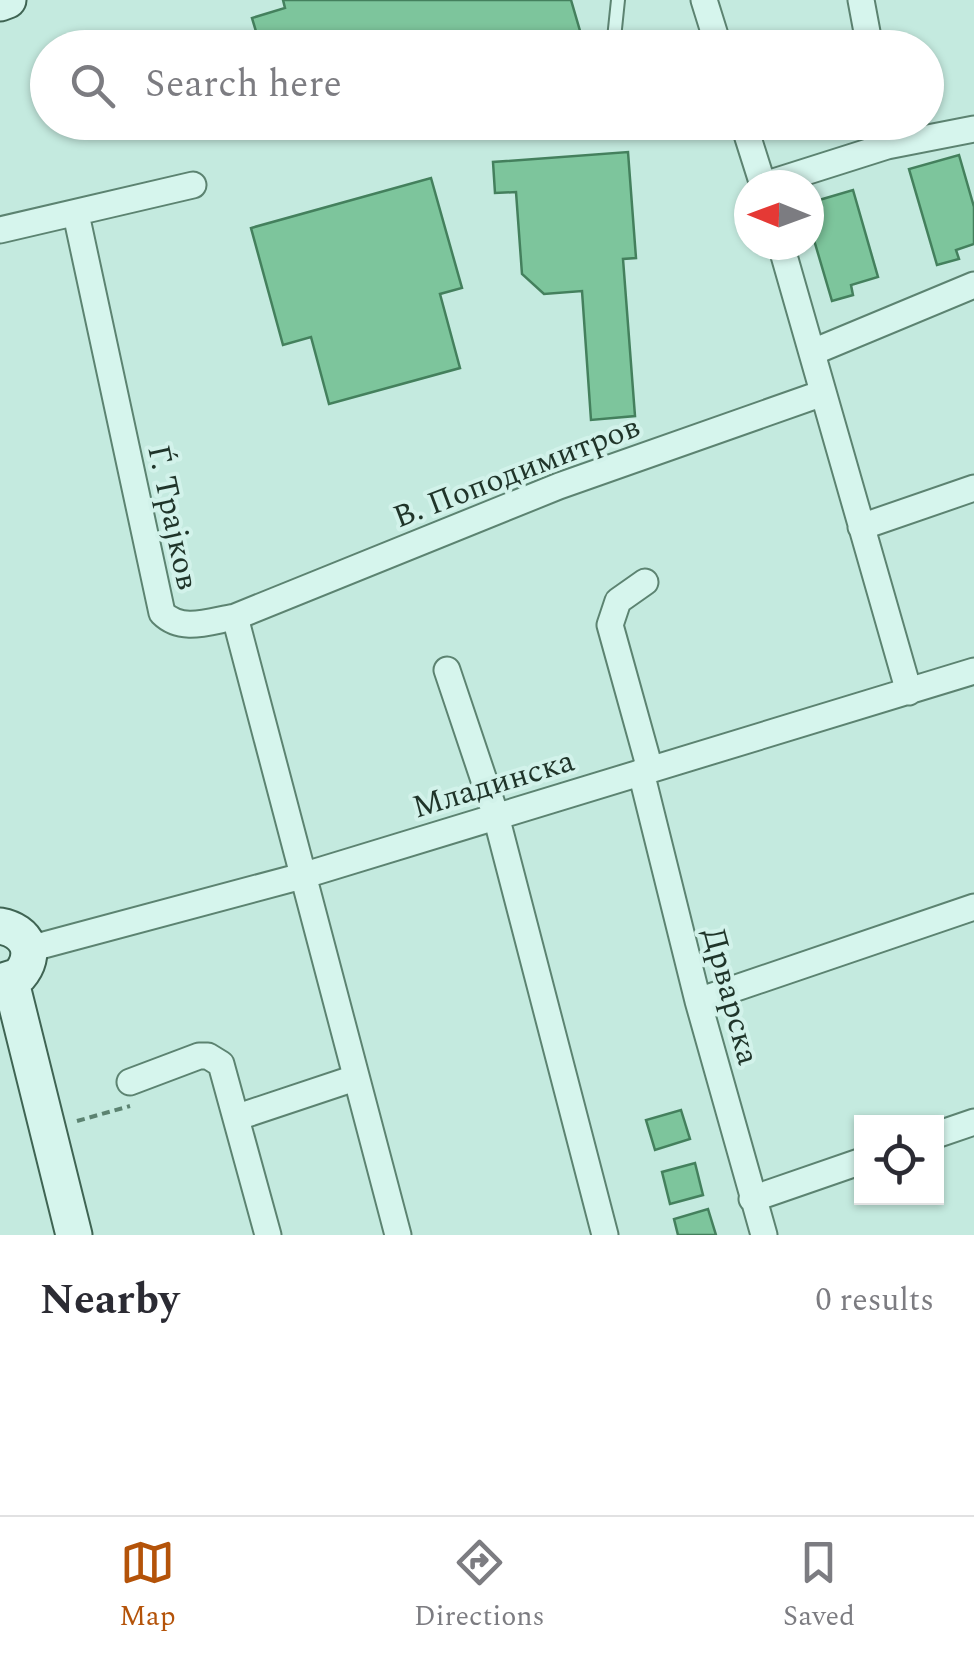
<!DOCTYPE html>
<html lang="en">
<head>
<meta charset="utf-8">
<style>
  body { margin:0; font-family:Spectral,serif; background:#f7f7f7; color:#2b2b33 }
  .controls { position:absolute; right:30px; bottom:30px; display:grid; overflow:hidden; border-radius:0px; box-shadow:0 2px 8px #0004 }
  .controls button { width:90px; height:90px; display:grid; place-items:center; padding:0; border:0; border-bottom:2px solid #e1e1e2; background:#fff; color:#2b2b33; font:50px sans-serif }
  .compass { position:absolute; left:734px; top:170px; width:90px; height:90px; border-radius:50%; background:#fff; box-shadow:0 2px 8px #0004; rotate:271deg }
  .list { margin:0; padding:0; list-style:none }
  h2 { display:flex; justify-content:space-between; align-items:center; height:130px; margin:0; padding:0 40px; font-size:42px }
  h2 small { font-size:32px; font-weight:400; color:#7c7c81 }
  .icon { flex:none; width:55px; height:55px; fill:none; stroke:currentColor; stroke-width:2; stroke-linecap:round; stroke-linejoin:round }
  .map { position:relative; flex:none; width:974px; height:1235px; overflow:hidden }
  .search { position:absolute; background:#fff; box-shadow:0 2px 8px #0004; left:30px; right:30px; top:30px; height:110px; display:flex; align-items:center; gap:25px; box-sizing:border-box; padding:0 35px; border-radius:55px; color:#7c7c81; font-size:38px }
  .sheet { height:280px; background:#fff }
  nav { display:flex; justify-content:space-around; align-items:center; box-sizing:border-box; height:140px; border-top:2px solid #e1e1e2; background:#fff; font-size:28px; color:#7c7c81 }
  nav a { display:grid; justify-items:center; gap:5px }
  nav .on { color:#b45309 }
  .map>svg:first-child { display:block }
  .building { fill:#7dc59c; stroke:#44805d; stroke-width:2.5 }
  .lines { fill:none; stroke-linecap:round; stroke-linejoin:round }
  .service-casing { stroke:#5c8371; stroke-width:16 }
  .minor-casing { stroke:#5c8371; stroke-width:29 }
  .secondary-casing { stroke:#3f6453; stroke-width:39 }
  .path { stroke:#5c8371; stroke-width:4; stroke-dasharray:8 5; stroke-linecap:butt }
  .service { stroke:#d6f5ed; stroke-width:12 }
  .minor { stroke:#d6f5ed; stroke-width:25 }
  .secondary { stroke:#d6f5ed; stroke-width:35 }
  .labels { text-anchor:middle; stroke-width:8; stroke-linejoin:round; paint-order:stroke }
  .street-label { font-size:32px; fill:#1f3429; stroke:#d2f2ea }
</style>
</head>
<body>
<div class="map">
<svg width="974" height="1235" viewBox="0 0 974 1235">
  <rect width="100%" height="100%" fill="#c4eadf"/>
  <path class="building" d="M283,0H571L585,48H261L252,18L285,8Z
    M319,122H369L323,136Z
    M628,152L636,258L623,259L635,416L591,420L582,291L544,294L522,274L516,192L495,193L493,162Z
    M959,155L974,207V244L956,250L959,259L937,265L909,169Z
    M431,178L462,288L440,294L460,368L329,404L311,337L283,345L251,228Z
    M853,190L878,277L851,285L853,295L832,301L809,223V203Z
    M681,1110L690,1139L655,1150L646,1120Z
    M695,1163L703,1195L670,1204L662,1172Z
    M708,1209L716,1235H678L674,1219Z"/>
  <g class="lines">
    <defs>
      <path id="service" d="M613,48L618,0"/>
      <path id="minor" d="M704,0L719,48
        M861,0L870,48
        M743,122L763,185
        M764,185L887,146L974,129
        M76,214L162,613C182,633 210,621 235,617L398,1235
        M0,230L193,185
        M781,245L909,692
        M813,352L974,285
        M861,527L974,488
        M645,582L618,601L610,625L650,769
        M235,617L559,486L823,393
        M447,670L496,816L605,1235
        M641,772L698,1001L764,1235
        M29,949L302,876L974,671
        M698,1001L974,907
        M130,1082L199,1056H208L221,1064L268,1235
        M238,1117L355,1078
        M936,1135L974,1122
        M752,1199L862,1161"/>
      <path id="secondary" d="M0,3L8,0
        M0,926C28,931 38,954 19,976L0,982
        M11,982L74,1235"/>
    </defs>
    <use href="#service" class="service-casing"/>
    <use href="#minor" class="minor-casing"/>
    <use href="#secondary" class="secondary-casing"/>
    <path class="path" d="M77,1121L130,1106"/>
    <use href="#service" class="service"/>
    <use href="#minor" class="minor"/>
    <use href="#secondary" class="secondary"/>
  </g>
  <g class="labels">
    <g class="street-label">
      <text transform="translate(516 471) rotate(-21)" y="11">В. Поподимитров</text>
      <text transform="translate(174 517) rotate(78)" y="11">Ѓ. Трајков</text>
      <text transform="translate(493 783) rotate(-17)" y="11">Младинска</text>
      <text transform="translate(732 996) rotate(75)" y="11">Дрварска</text>
    </g>
  </g>
</svg>
<div class="controls">
<button><svg class="icon" aria-label="locate" viewBox="0 0 24 24"><circle cx="12" cy="12" r="6"/><path d="M12 2v4M12 18v4M2 12h4M18 12h4"/></svg></button>
</div>
<svg class="compass" viewBox="-18 -18 36 36"><path d="M0-13l5 13h-10z" fill="#e53935"/><path d="M0 13l5-13h-10z" fill="#7c7c81"/></svg>
<div class="search"><svg class="icon" aria-label="search" viewBox="0 0 24 24"><circle cx="10" cy="10" r="6"/><path d="M15 15l6 6"/></svg>Search here</div>
</div>
<section class="sheet">
<h2>Nearby<small>0 results</small></h2>
<ul class="list">
</ul>
</section>
<nav>
<a class="on"><svg class="icon" aria-label="map" viewBox="0 0 24 24"><path d="M3 6l6-2 6 2 6-2v14l-6 2-6-2-6 2zM9 4v14M15 6v14"/></svg>Map</a>
<a><svg class="icon" aria-label="directions" viewBox="0 0 24 24"><path d="M12 3l9 9-9 9-9-9zM9 14v-3h6M13 9l2 2-2 2"/></svg>Directions</a>
<a><svg class="icon" aria-label="saved" viewBox="0 0 24 24"><path d="M7 4h10v16l-5-4-5 4z"/></svg>Saved</a>
</nav>
</body>
</html>
